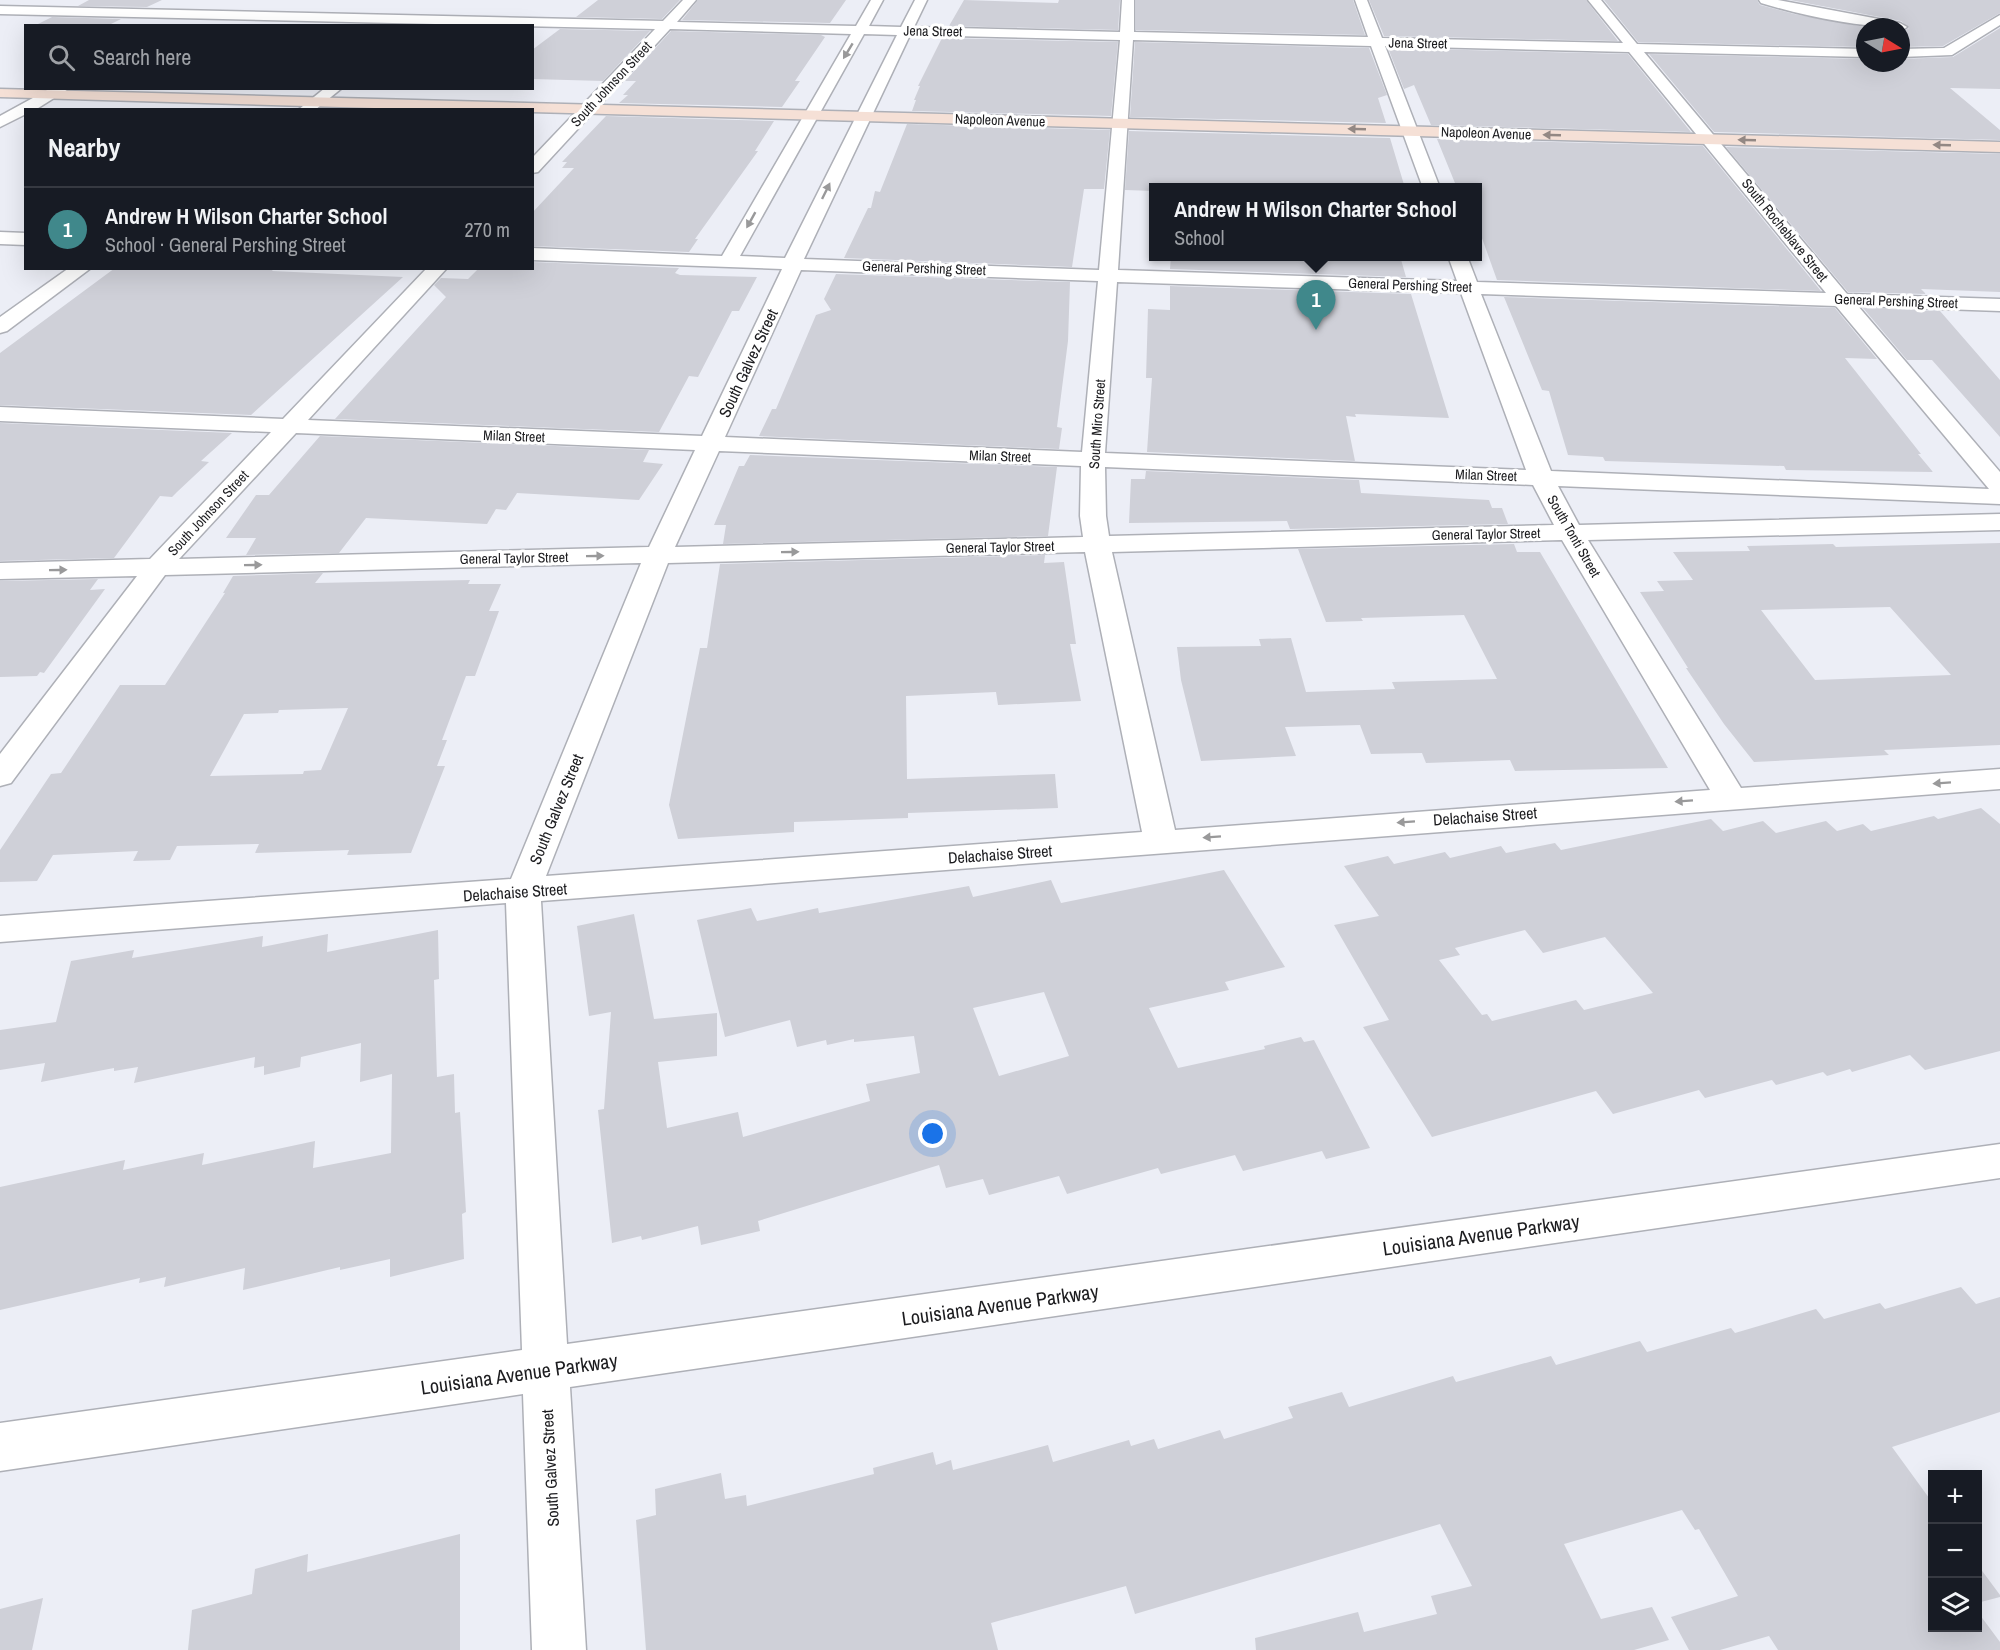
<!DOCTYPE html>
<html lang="en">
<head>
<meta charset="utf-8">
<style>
  body { margin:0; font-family:"Archivo Narrow",sans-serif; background:#242831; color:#f1f3f6 }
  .controls { position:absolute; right:18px; bottom:18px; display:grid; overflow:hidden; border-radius:0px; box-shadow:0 6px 24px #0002 }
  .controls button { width:54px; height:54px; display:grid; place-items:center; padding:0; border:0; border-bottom:2px solid #363941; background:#171b24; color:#f1f3f6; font:30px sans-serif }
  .compass { position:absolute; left:1856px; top:18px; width:54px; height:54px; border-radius:50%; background:#171b24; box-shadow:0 6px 24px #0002; rotate:100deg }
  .you { position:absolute; left:933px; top:1134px; width:21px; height:21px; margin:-15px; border:4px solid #fff; border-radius:50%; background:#1a73e8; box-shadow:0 0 0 9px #1a73e833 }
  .badge { display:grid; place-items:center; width:39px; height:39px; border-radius:50%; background:#40888b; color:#fff; font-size:20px; font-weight:700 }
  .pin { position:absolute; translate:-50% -50px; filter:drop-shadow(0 2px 3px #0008) }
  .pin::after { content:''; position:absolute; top:32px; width:21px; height:18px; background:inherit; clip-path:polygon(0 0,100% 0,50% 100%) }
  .popup { position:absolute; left:1149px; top:183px; width:333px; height:78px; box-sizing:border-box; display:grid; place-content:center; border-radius:0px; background:#171b24; filter:drop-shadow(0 2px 4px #0005); font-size:20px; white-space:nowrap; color:#9ea1a6 }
  .popup b { font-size:22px; color:#f1f3f6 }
  .popup::after { content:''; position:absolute; left:50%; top:100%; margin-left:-12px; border:12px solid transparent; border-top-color:#171b24 }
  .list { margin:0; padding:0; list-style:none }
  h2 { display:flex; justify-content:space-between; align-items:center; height:78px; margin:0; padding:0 24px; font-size:26px }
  h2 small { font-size:20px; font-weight:400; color:#9ea1a6 }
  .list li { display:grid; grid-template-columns:39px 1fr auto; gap:18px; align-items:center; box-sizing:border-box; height:84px; padding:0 24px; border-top:2px solid #363941 }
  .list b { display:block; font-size:22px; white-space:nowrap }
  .list p { margin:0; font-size:20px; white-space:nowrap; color:#9ea1a6 }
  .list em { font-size:20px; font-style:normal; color:#9ea1a6 }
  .icon { flex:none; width:33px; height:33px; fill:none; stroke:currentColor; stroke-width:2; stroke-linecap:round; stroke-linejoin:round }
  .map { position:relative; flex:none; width:2000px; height:1650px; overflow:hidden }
  .search { position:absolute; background:#171b24; box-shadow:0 6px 24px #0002; left:24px; top:24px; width:510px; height:66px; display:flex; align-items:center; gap:15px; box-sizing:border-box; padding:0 21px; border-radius:0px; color:#9ea1a6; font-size:22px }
  .panel { position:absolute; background:#171b24; box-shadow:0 6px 24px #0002; left:24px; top:108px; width:510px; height:162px; border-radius:0px }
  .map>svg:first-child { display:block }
  .building { fill:#cfd0d8; fill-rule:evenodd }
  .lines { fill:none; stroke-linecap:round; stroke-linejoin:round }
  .street-casing { stroke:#aeb0b7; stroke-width:3 }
  .secondary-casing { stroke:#aeb0b7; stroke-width:3 }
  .street { fill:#fff; fill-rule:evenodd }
  .secondary { fill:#f5e0d6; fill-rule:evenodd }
  .oneway { fill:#99999a }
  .oneway2 { fill:#938884 }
  .labels { text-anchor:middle; stroke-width:6; stroke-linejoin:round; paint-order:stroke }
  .far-street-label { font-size:14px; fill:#1c1c1f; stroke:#fff }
  .street-label { font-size:16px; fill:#1c1c1f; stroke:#fff }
  .near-street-label { font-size:20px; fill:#1c1c1f; stroke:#fff }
</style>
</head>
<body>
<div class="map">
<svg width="2000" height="1650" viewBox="0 0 2000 1650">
  <rect width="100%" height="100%" fill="#eceef6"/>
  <path class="building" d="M89,0H162L147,7L78,6Z
    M598,0H680L662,19L576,17Z
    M698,0H846L830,23L682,20Z
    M964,0L1058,3L1059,0H1120L1118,30L949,26Z
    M1136,0H1353L1365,35L1136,30Z
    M1369,0H1586L1618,41L1384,36Z
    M1604,0H1757L1760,5L1794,14L1865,27V47L1638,42Z
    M1790,0H2000V13L1943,46L1901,47V33L1909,28L1901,21Z
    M52,17L121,19L107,26H34Z
    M2000,28V89L1950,88L2000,130V140L1714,132L1649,54L1865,59V63H1901V59L1953,57Z
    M560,29L650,31L603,81L532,79V50Z
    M671,31L821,35L825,37L795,81H800L782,107L619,103L628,95H623L636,81H625Z
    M942,38L1118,42L1111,116L912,111L916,100H914L920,86H918Z
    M1135,42L1369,48L1387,95L1378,98L1386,123L1130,117Z
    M1388,48L1628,54L1691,132L1431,125L1414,85L1404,89Z
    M606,116L774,121L755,151H758L695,239H698L689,252L532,246V213L574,168H562L567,162H562Z
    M907,124L1110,130L1104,189H1084L1072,267L844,258L868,208H871L875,191L880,192Z
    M1129,131L1390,138L1405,188H1154V191L1125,190Z
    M1437,139L1703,146L1821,291L1497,280L1478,227V188H1457Z
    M1726,147L2000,154V292L1921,289L1926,294L1848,292Z
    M1171,256H1400L1406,277L1170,269Z
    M532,262L679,268L675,273L680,275L757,277L739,311H732L698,377L689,376L659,432L335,419L446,297L434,285L441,278L468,279L479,268H532Z
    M115,268H274L272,271L403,277L251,415L0,405V353Z
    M836,274L1070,282L1068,341L1057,427L1062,428L1059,449L759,436L772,409H776L816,315L831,310L824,299Z
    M1170,286L1411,294L1449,418L1355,414L1356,417L1346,416L1355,461L1147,452L1152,378H1146L1148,309L1170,310Z
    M1504,297L1835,308L1877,359L1845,358L1921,454H1918L1933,472L1786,470L1784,466L1605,461L1603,457L1568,455L1549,391L1542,390Z
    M1863,308L1940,311L2000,380V437L1932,360H1907Z
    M0,423L232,433L201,461L209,462L177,492L172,497L160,496L114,558L0,561Z
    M320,436L649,450L643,462L663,464L639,500L517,493L506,510L496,509L487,524L366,518L339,553L246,555L256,538H226L256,495H269Z
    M750,455L1057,467L1048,536L723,544L726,525H714L739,466H744Z
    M1146,471L1359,480L1361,493L1489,500L1492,508H1502L1508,524L1290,529L1287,521L1129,523L1131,479H1145Z
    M2000,543V745L1884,750L1889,755L1754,762L1724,724L1686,668H1688L1640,592L1664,591L1657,581L1693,580L1673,552L1750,551L1747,546L1833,544L1836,547ZM1890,607L1951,675L1815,680L1761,610Z
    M1514,544L1517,552H1540L1668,768L1515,771L1510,760L1426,763L1422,753L1371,754L1360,725L1285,727L1296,756L1201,761L1181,680L1177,647L1261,646L1259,639L1291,638L1306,692L1395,689L1392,682L1497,679L1464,615L1361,618L1363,621L1326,622L1298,549Z
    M1045,555L1044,563L1064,562L1076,644H1070L1081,701L998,705L996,692L906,696L907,779L1055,774L1058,808L908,813V818L794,822V832L678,839L669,805L700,648H707L720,564Z
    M323,573L315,583L470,580L468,584H501L489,611H499L475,676H466L442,740H447L437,766H445L411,853L347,855L349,850L255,853L259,844L177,846L170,860L133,861L138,851L53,855L37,881L0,882V850L51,774L61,773L120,685H165L225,593H223L233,576ZM348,708L321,770L304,771L303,774L210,776L244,714L278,713L279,710Z
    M98,579L90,590L105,589L44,673L40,672L37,676L0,677V581Z
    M1981,808L2000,824V1051L1925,1070L1910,1055L1852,1072L1850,1069L1827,1076L1823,1072L1776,1085L1772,1080L1705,1098L1699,1090L1613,1114L1596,1091L1432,1137L1363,1027L1389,1020L1334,925L1379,916L1344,866L1388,856L1394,864L1445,852L1450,858L1501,846L1506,853L1555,843L1561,850L1711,819L1723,831L1763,821L1776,833L1826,821L1837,831L1863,824L1871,831L1934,816L1938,819ZM1525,930L1543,953L1605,937L1653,993L1584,1010L1576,1000L1492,1021L1487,1014L1482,1015L1439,960L1460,955L1455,948Z
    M1224,870L1285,967L1225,982L1229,990L1149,1008L1178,1068L1265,1049L1264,1046L1301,1037L1304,1042L1314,1040L1370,1148L1326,1159L1322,1151L1243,1171L1235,1155L1161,1174L1158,1168L1067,1194L1059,1176L989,1195L983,1179L946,1188L939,1165L758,1221L760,1231L701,1245L698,1226L642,1240L641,1236L612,1243L598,1110L604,1109L611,1012L589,1016L577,926L634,914L654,1019L717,1013V1056L658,1062L667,1128L738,1112L743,1137L870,1101L866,1084L920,1073L914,1036L854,1042V1039L827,1045L826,1040L797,1047L790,1020L725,1037L697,920L751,908L757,921L818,908L819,913L969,886L973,897L1051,880L1061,903ZM1044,992L1069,1056L999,1076L973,1008Z
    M438,930L439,979L434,980L437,1077L454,1074L455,1113L460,1112L466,1212L462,1214L464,1259L390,1277V1259L340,1270V1267L243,1290L245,1268L164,1287L166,1277L139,1283L140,1278L0,1310V1187L125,1160L123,1170L204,1153L202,1165L315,1141L313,1168L391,1153L392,1074L360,1082L361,1043L301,1057L300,1067L264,1075V1066L254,1068L255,1057L134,1083L138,1067L114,1071V1068L41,1082L45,1063L0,1070V1030L56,1022L71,961L134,950L132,958L263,936L262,947L328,934L327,952Z
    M1961,1287L1976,1304L2000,1297V1412L1892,1447L1932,1502V1628H1977V1611L2000,1642V1650H1778L1769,1636L1720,1650H1689L1671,1617L1738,1596L1699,1529L1695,1530L1682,1510L1564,1544L1601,1619L1652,1607L1669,1640L1634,1650H1256L1255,1638L1358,1612L1364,1632L1437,1614L1431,1596L1472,1586L1440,1524L1135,1614L1126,1586L991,1623L998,1650H646L636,1520L656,1515L655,1489L721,1473L725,1499L746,1495L747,1506L874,1474L873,1468L933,1452L936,1465L951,1460L953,1470L1048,1445L1053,1462L1129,1440L1131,1446L1154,1439L1158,1449L1220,1430L1224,1439L1293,1418L1288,1407L1342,1392L1349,1407L1453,1376L1456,1382L1551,1356L1556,1365L1640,1341L1647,1352L1731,1328L1735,1333L1816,1309L1824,1319L1880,1303L1885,1309Z
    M460,1534V1650H188L192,1610L252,1594L255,1569L308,1554L307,1572Z
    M1977,1564L2000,1595V1597L1977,1603Z
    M43,1598L32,1650H0V1609Z"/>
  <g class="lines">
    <defs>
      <path id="street" d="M683,0H696L677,22L856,26L871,0H883L869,26L901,27L915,0H927L914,27L1120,32L1122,0H1134V32L1368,37L1355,0H1367L1382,38L1623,43L1588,0H1601L1637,44L1865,49V57L1644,52L1847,294L2000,299V311L1858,306L2000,472V504L1558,486L1579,525L2000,514V530L1588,540L1741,788L2000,769V789L541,901L567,1344L2000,1144V1178L570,1387L586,1650H532L523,1394L0,1471V1423L522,1350L506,903L0,942V916L511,879L641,563L165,575L11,783L0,786V754L137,576L0,579V563L150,559L271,432L0,421V407L283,419L427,268H447L308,420L702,436L782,269L532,260V248L722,256L851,34L670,29L538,172L532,173V158L655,29L0,14V6L663,21ZM864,34L897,35L785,258L740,256ZM910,35L1120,40L1099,270L804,259ZM1133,40L1371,46L1423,188H1440L1385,46L1629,52L1826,293L1477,282L1467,256H1448L1457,281L1118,270ZM801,270L1098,281L1082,452L725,437ZM1117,282L1461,293L1526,470L1105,453ZM1481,294L1836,306L1989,489L1551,471ZM296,433L695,450L649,547L179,559ZM719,451L1081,466L1080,516L1083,537L675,547ZM1105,467L1533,485L1554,525L1109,536L1106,516ZM1562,540L1710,790L1175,830L1112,552ZM1085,552L1142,832L546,876L668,563Z
        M1759,0H1778L1900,23L1907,27L1901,31V27C1854,27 1805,16 1761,3Z
        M2000,15V25L1952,55L1901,57V49L1944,48Z
        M51,88H70L35,110H26V114L0,127V116Z
        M325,88H342L315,110H298Z
        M0,232L26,233V245L0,244Z
        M69,268H91L7,331L0,333V317Z"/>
      <path id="secondary" d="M0,89L2000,142V152L532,112V110H443L0,97Z"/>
    </defs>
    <use href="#street" class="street-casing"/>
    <use href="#secondary" class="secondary-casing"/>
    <use href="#street" class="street"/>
    <use href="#secondary" class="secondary"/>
  </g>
  <defs><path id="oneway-solid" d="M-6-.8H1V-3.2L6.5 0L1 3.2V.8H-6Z" transform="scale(1.5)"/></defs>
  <g class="oneway">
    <use href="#oneway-solid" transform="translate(848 51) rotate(121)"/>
    <use href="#oneway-solid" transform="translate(826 191) rotate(-64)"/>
    <use href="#oneway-solid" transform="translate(751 220) rotate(119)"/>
    <use href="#oneway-solid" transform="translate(790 552) rotate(-1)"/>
    <use href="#oneway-solid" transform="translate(595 556) rotate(-1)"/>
    <use href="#oneway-solid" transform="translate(253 565) rotate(-1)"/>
    <use href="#oneway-solid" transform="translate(58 570) rotate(-1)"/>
    <use href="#oneway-solid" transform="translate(1942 783) rotate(176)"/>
    <use href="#oneway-solid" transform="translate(1684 801) rotate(176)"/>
    <use href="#oneway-solid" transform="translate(1406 822) rotate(176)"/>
    <use href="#oneway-solid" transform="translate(1212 837) rotate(176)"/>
  </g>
  <g class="oneway2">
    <use href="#oneway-solid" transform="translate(1357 129) rotate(-178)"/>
    <use href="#oneway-solid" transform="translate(1552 135) rotate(-178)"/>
    <use href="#oneway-solid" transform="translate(1747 140) rotate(-178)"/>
    <use href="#oneway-solid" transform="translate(1942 145) rotate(-178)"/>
  </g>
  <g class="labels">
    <g class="far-street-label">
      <text transform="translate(933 31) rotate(1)" y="5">Jena Street</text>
      <text transform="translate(1418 43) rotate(1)" y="5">Jena Street</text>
      <text transform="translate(611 84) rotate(-47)" y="5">South Johnson Street</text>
      <text transform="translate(1000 120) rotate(2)" y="5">Napoleon Avenue</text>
      <text transform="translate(1486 133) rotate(2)" y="5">Napoleon Avenue</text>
      <text transform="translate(1785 230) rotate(51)" y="5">South Rocheblave Street</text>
      <text transform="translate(924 268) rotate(2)" y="5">General Pershing Street</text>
      <text transform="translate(1410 285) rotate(2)" y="5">General Pershing Street</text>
      <text transform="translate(1896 301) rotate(2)" y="5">General Pershing Street</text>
      <text transform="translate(1097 424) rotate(-86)" y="5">South Miro Street</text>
      <text transform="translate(514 436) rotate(2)" y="5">Milan Street</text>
      <text transform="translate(1000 456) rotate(2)" y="5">Milan Street</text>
      <text transform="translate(1486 475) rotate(2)" y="5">Milan Street</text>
      <text transform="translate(208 513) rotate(-47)" y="5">South Johnson Street</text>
      <text transform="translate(1486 534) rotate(-1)" y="5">General Taylor Street</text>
      <text transform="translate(1574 536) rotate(60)" y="5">South Tonti Street</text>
      <text transform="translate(1000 547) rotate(-1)" y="5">General Taylor Street</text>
      <text transform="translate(514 558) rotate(-1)" y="5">General Taylor Street</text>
    </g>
    <g class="street-label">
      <text transform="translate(748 363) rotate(-65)" y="6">South Galvez Street</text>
      <text transform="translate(556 809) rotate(-68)" y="6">South Galvez Street</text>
      <text transform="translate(1485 816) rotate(-4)" y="6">Delachaise Street</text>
      <text transform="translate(1000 854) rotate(-4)" y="6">Delachaise Street</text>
      <text transform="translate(515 892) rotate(-4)" y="6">Delachaise Street</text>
      <text transform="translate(550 1468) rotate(-93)" y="6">South Galvez Street</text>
    </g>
    <g class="near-street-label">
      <text transform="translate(1481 1235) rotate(-8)" y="7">Louisiana Avenue Parkway</text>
      <text transform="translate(1000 1305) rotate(-8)" y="7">Louisiana Avenue Parkway</text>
      <text transform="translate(519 1374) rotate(-8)" y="7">Louisiana Avenue Parkway</text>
    </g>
  </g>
</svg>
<div class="controls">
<button>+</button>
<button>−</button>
<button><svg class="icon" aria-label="layers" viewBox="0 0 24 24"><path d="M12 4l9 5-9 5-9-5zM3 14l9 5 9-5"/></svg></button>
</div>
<svg class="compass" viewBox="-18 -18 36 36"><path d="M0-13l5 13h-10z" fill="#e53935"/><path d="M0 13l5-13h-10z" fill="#9ea1a6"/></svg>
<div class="you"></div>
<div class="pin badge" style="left:1316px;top:330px">1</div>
<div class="popup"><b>Andrew H Wilson Charter School</b>School</div>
<div class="search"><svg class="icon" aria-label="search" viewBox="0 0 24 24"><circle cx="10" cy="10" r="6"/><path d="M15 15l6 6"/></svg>Search here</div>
<section class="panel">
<h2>Nearby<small></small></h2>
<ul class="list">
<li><span class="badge">1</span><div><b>Andrew H Wilson Charter School</b><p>School · General Pershing Street</p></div><em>270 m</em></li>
</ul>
</section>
</div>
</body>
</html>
